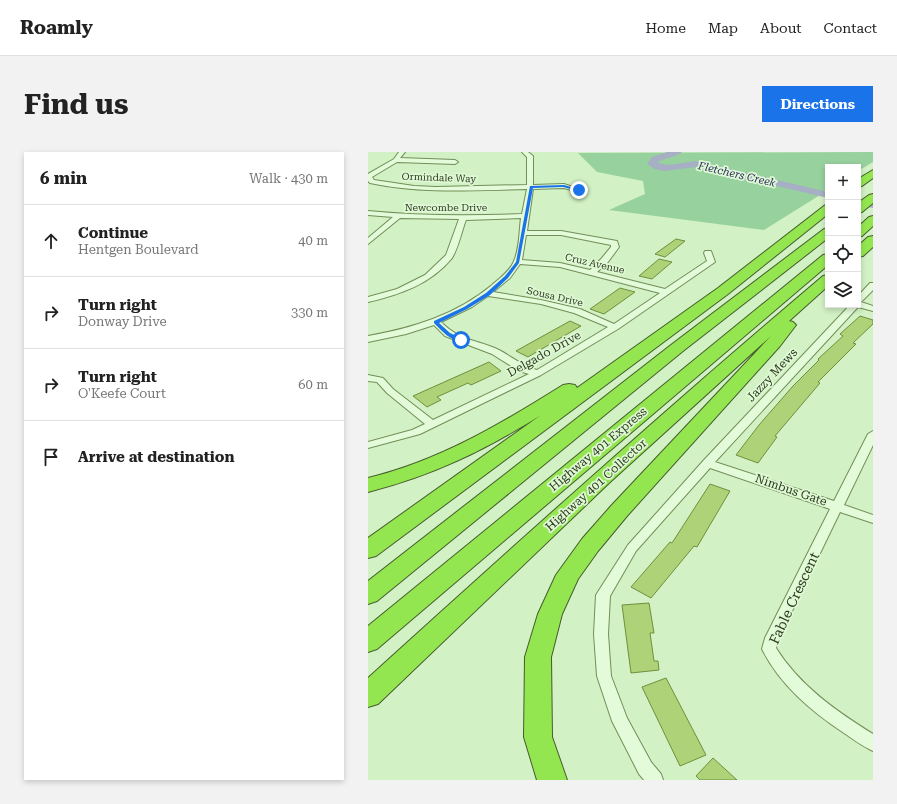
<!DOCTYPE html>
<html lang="en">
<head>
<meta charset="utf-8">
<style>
  body { margin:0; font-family:"Roboto Serif",serif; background:#f2f2f2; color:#222 }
  .controls { position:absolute; right:12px; top:12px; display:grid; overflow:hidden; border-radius:0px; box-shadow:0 2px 6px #0003 }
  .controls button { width:36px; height:36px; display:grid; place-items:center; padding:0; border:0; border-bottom:1px solid #e0e0e0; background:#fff; color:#222; font:20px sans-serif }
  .stop { position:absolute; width:12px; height:12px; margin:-9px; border:3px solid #1a73e8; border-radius:50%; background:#fff }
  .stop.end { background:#1a73e8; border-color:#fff; box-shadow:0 1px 4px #0008 }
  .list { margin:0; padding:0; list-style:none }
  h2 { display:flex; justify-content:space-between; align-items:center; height:52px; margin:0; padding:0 16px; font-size:17px }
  h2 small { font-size:13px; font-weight:400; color:#767676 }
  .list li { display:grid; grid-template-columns:26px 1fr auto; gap:12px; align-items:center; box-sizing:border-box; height:72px; padding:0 16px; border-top:1px solid #e0e0e0 }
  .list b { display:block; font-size:15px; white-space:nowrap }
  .list p { margin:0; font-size:13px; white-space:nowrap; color:#767676 }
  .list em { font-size:13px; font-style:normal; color:#767676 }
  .icon { flex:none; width:22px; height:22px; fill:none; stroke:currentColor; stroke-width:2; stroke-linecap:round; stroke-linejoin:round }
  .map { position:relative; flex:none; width:505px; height:628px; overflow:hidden; border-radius:0px }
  header { display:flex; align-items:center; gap:24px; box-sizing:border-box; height:56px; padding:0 20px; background:#fff; border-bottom:1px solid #e0e0e0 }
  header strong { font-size:19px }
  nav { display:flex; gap:22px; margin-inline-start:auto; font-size:14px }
  .intro { display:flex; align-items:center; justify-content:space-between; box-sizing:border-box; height:96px; padding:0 24px }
  h1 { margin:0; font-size:28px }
  .button { padding:10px 18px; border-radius:0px; background:#1a73e8; color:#fff; font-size:14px; font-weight:700 }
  main { display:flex; gap:24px; padding:0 24px }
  aside { flex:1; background:#fff; border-radius:0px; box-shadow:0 2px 6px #0003 }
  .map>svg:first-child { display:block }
  .green { fill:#97d19e }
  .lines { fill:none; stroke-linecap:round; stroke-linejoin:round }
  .river { fill:#a7afc4; fill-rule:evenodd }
  .building { fill:#add278; stroke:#6f8f3d }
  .street-casing { stroke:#728e59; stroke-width:2 }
  .highway-casing { stroke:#465c2d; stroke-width:2 }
  .street { fill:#e3fbd9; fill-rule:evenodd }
  .highway { fill:#93e650; fill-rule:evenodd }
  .route { fill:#1a73e8 }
  .labels { text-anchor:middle; stroke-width:3.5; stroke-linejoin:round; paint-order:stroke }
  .far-street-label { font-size:10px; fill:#2e3d1e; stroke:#dff8d5 }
  .far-water-label { font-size:11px; font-style:italic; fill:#2c305e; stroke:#dff8d5 }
  .street-label { font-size:12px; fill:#2e3d1e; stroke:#dff8d5 }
  .near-street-label { font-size:14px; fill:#2e3d1e; stroke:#dff8d5 }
</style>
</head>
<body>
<header>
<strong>Roamly</strong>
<nav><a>Home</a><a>Map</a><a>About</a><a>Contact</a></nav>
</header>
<div class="intro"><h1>Find us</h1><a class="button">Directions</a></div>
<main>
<aside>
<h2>6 min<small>Walk · 430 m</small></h2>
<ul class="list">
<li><svg class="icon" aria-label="ahead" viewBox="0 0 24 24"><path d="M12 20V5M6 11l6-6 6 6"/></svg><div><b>Continue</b><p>Hentgen Boulevard</p></div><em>40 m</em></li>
<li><svg class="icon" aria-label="right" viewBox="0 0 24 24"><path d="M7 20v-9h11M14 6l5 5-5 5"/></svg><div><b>Turn right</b><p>Donway Drive</p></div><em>330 m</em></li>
<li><svg class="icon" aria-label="right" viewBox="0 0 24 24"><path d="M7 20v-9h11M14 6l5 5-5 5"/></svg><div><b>Turn right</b><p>O'Keefe Court</p></div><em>60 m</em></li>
<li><svg class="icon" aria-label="arrive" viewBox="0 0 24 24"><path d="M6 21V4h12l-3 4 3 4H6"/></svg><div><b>Arrive at destination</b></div></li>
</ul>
</aside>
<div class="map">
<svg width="505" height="628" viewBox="0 0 505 628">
  <rect width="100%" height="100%" fill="#d2f1c4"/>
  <path class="green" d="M505,0V10L490,19V15H460V38L396,78L241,58L277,42L275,29L229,20L210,1Z"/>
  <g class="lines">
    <path class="river" d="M299,0H314L312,2L291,9L290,11L301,13L328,9L460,40V46L328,15L296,19L287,17L279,12L284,5Z
      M490,47L505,50V56L490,53Z"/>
  </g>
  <path class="building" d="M308,87L317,89L297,105L287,102Z
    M291,107L304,110L284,127L271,124Z
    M252,136L267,140L236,162L222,157Z
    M492,164L505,168V172L485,191L488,192L450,230L452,231L407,284L409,285L390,311L368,303L391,273L425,234L451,208L450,207L475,184L472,182Z
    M202,169L213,174L160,205L148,199Z
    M121,210L133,219L103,233L100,231L69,245L73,248L59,255L45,244Z
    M342,332L362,339L329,395L326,394L283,446L263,435L302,390L304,391Z
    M281,451L286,481H282L286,509H290L291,518L263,521L254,453Z
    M298,526L338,603L312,614L274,535Z
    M345,606L369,628H332L328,624Z"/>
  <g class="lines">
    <defs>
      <path id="street" d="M31,0H37L32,6L87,8L90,10L87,12L29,10L4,25L6,28L46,34L68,35L159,33V5L154,0H160L165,4V33L196,32L214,38L211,40L196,36L165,37L159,79H193L249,89L251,95L240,110L229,120L297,137L339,109L336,101L337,99H343L347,110L250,177L173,223L52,282L0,296V290L44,278L57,272L19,241L9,230L0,229V223L15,226L25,237L65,268L161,222L151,219L124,202L77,184L66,173L38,182L0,190V184C45,176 88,163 124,133C132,126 142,119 146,109C152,95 151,80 153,66L98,68C94,78 90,97 84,106C63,132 31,143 0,150V145L29,137L57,123L78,103L91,67L32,66L0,92V86L25,65L0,63V59C51,64 103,64 154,62L159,37C107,38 53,42 2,31L0,29V22L26,7ZM158,83H193L243,93V95L234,106L222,118L192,111L154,108ZM152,112L192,115L292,141L246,172L212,157L173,148L125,140L142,126ZM120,144L173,152L206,161L240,175L169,218C154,214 144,205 131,198C108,187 93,190 73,170L104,155Z
        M502,131H505V138L493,150L505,154V159L490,155L347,310L466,349L500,282L505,279V293L476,353L505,363V371L472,360L411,486L408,496C432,534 468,559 505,582V599C494,594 485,587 476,581C443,559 412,533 394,497L397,486L462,357L342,316L268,399L242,444L240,482L243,524L259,566L283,610L293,622L295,628H276L271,622L244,569L229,524L226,482L228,443L260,393L336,308L482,153H490V144Z"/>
      <path id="highway" d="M505,18V26L494,34L490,35V27Z
        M505,42V51L494,60L490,61V51L501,43Z
        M460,52V62L360,142L8,404L0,406V386L173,263C115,299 66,323 0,340V326C71,309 133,272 195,233L201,232L207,233L209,236L350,136L456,54Z
        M505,64V74L494,84L490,85V75L501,65Z
        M460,76V86L315,199L9,449L0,452V429L303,193L456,77Z
        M505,84V95L495,104L490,105V94L500,85Z
        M460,102V113L9,497L0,500V474L455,103Z
        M460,123V134L421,169L425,170L428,173L412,194L259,364L230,399L210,427L194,462L183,505L184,585L199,628H169L156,585L157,505L170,462L188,423L214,387L243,354L403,184L241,331L10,552L0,555V526C150,390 300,255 455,124Z"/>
    </defs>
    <use href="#street" class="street-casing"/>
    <use href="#highway" class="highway-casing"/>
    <use href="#street" class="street"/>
    <use href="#highway" class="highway"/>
  </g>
  <path class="route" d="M196,33L213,38L211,39L195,35L165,36L151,111L140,126L122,143L99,157L71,171L82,181L95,187V189C83,190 74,179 66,171V169L96,155L118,141L137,124L148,110L162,34Z"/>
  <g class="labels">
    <g class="far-street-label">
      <text transform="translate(71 25) rotate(2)" y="4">Ormindale Way</text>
      <text x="78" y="59">Newcombe Drive</text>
      <text transform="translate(227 111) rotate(13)" y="4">Cruz Avenue</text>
      <text transform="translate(187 144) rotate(13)" y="4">Sousa Drive</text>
    </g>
    <g class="far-water-label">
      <text transform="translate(369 22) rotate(13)" y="4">Fletchers Creek</text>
    </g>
    <g class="street-label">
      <text transform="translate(176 202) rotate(-29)" y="4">Delgado Drive</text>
      <text transform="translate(404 223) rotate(-47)" y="4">Jazzy Mews</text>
      <text transform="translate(230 297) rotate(-40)" y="4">Highway 401 Express</text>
      <text transform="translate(228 333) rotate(-42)" y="4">Highway 401 Collector</text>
      <text transform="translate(423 338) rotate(19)" y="4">Nimbus Gate</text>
    </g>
    <g class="near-street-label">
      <text transform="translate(426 446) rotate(-65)" y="5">Fable Crescent</text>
    </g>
  </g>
</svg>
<div class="controls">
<button>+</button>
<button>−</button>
<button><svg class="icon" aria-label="locate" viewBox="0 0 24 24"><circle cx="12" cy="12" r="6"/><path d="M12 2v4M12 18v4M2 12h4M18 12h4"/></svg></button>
<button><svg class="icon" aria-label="layers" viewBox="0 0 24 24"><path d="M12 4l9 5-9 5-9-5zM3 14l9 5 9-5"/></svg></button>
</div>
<div class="stop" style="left:93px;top:188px"></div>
<div class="stop end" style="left:211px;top:38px"></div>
</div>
</main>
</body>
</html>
